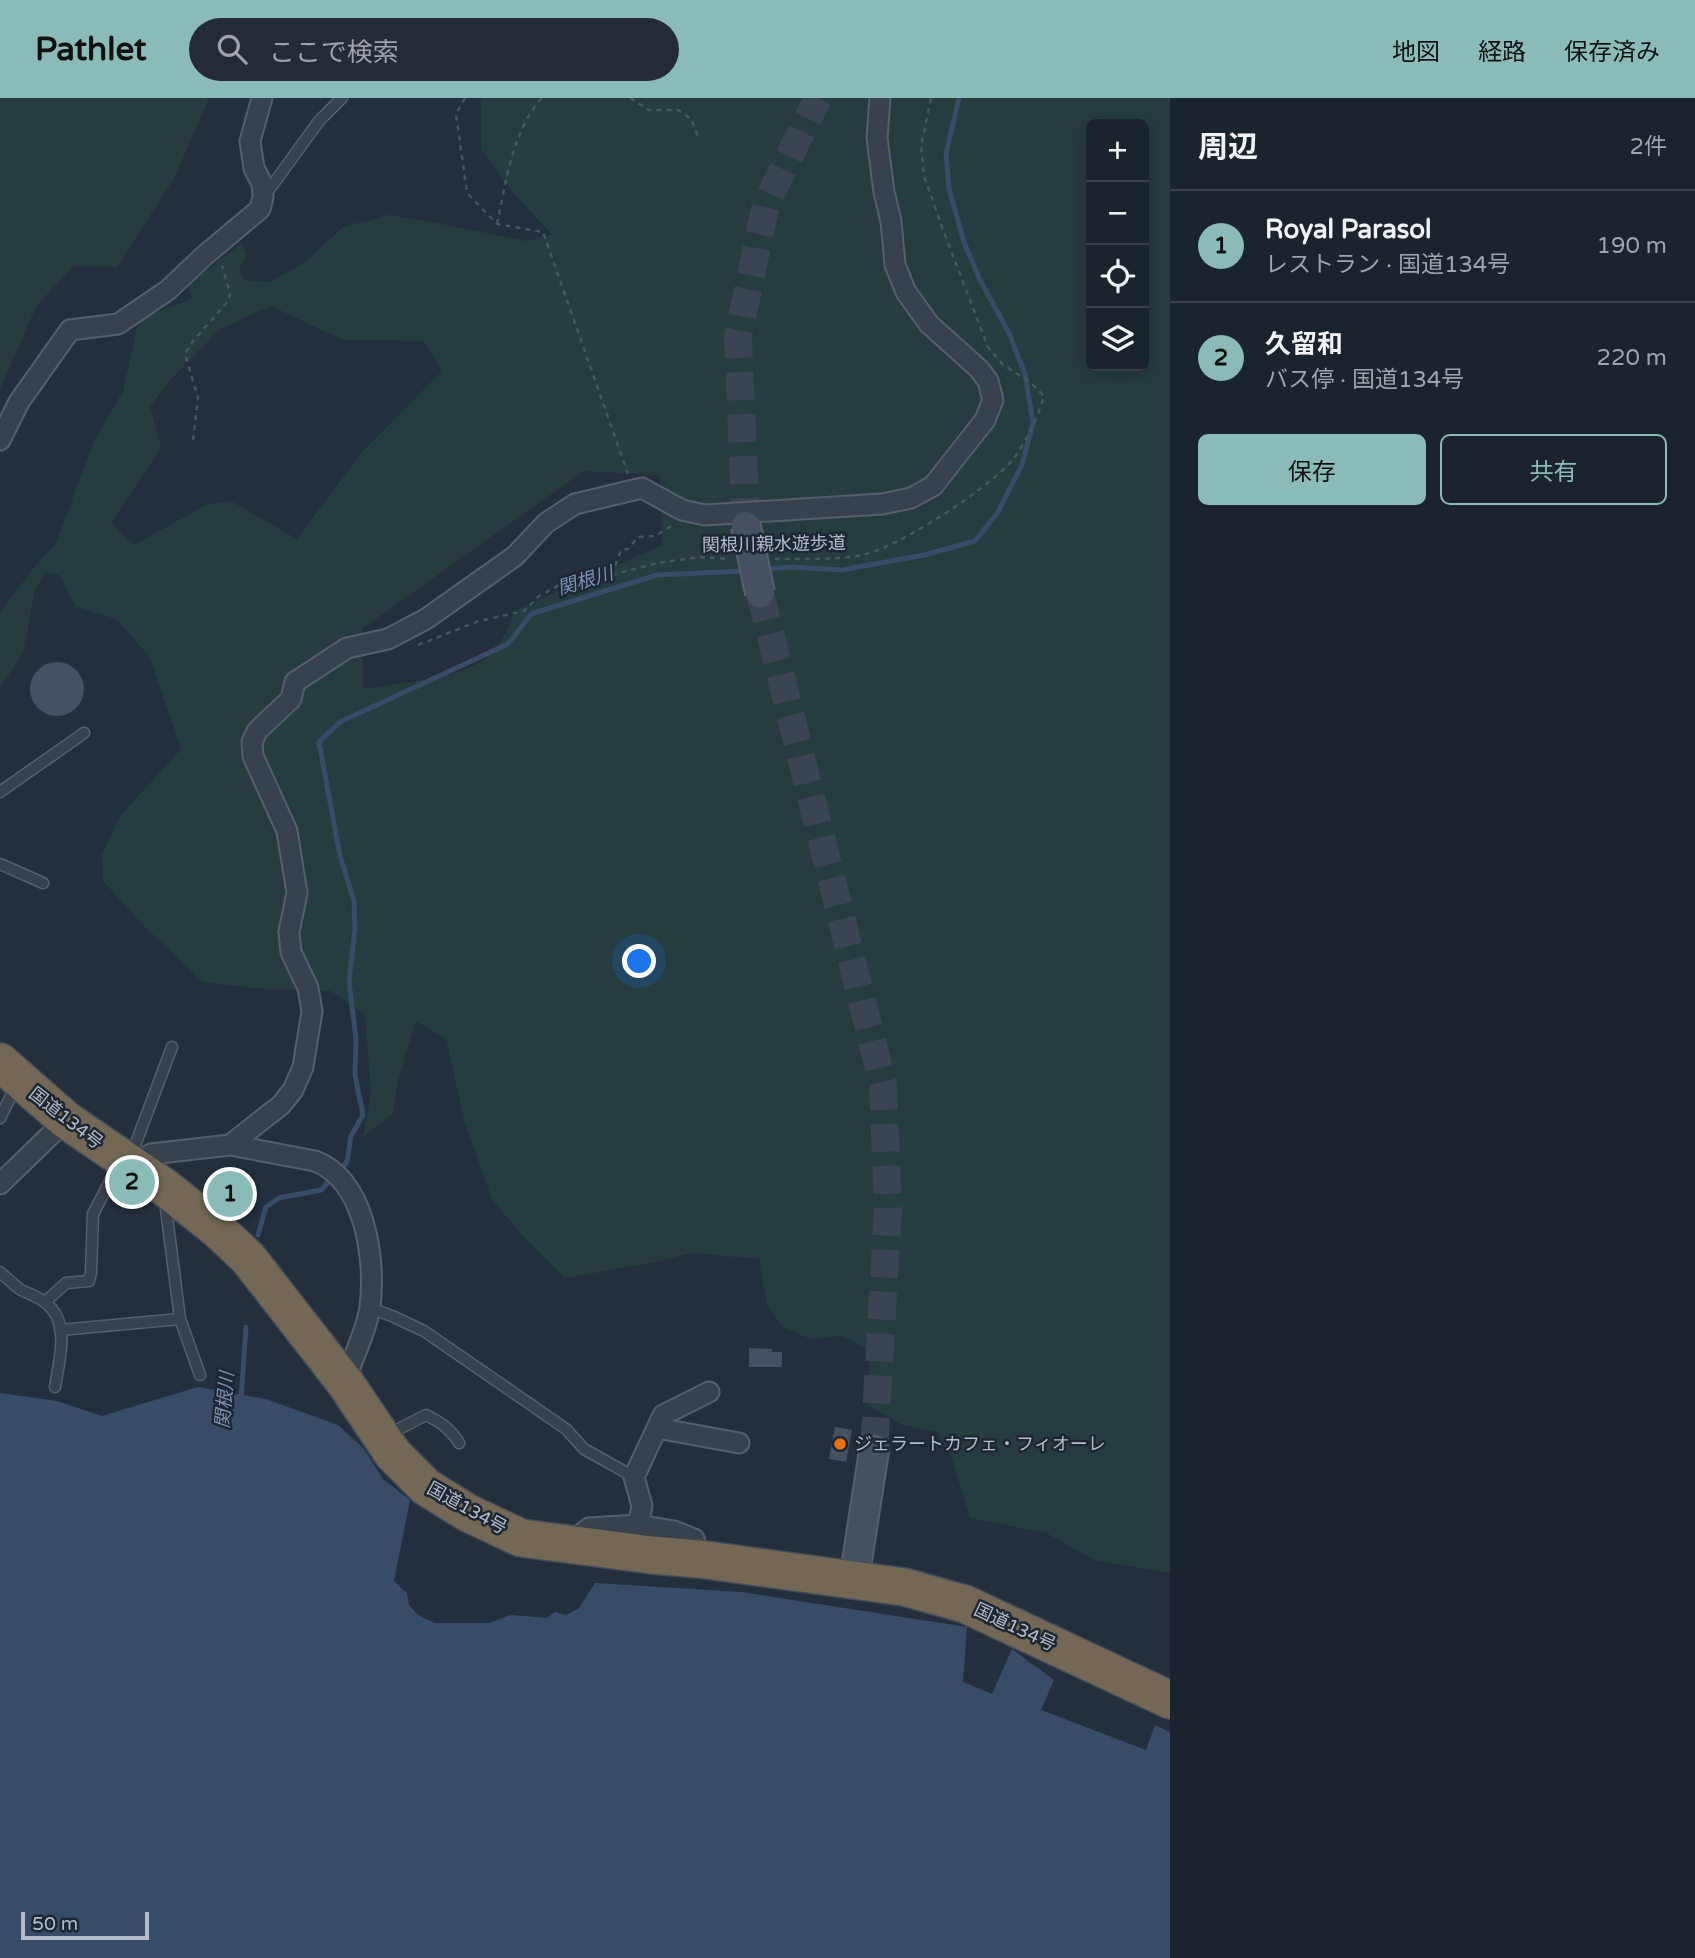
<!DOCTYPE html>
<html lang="ja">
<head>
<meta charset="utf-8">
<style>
  body { margin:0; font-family:"Varela Round","Noto Sans JP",sans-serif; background:#242b36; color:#f1f3f6 }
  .controls { position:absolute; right:21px; top:21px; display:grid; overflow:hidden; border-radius:10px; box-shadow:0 4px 18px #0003 }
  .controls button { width:63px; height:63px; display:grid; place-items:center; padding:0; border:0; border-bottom:2px solid #39404a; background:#1b232e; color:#f1f3f6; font:35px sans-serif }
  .scale { position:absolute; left:21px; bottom:18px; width:128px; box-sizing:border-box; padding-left:7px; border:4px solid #b4bcc9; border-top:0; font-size:19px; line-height:24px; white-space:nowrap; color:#b4bcc9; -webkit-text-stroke:5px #1d2633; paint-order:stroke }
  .you { position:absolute; left:640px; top:864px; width:24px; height:24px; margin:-18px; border:5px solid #fff; border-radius:50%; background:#1a73e8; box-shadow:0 0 0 10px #1a73e833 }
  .badge { display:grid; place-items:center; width:46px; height:46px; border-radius:50%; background:#8bbbb9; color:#111; font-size:23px; font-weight:700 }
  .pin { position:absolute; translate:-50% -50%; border:4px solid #fff; box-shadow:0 2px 7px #0006 }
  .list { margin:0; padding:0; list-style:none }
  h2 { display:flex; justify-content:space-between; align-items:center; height:91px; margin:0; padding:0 28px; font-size:30px }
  h2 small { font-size:23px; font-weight:400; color:#a0a4aa }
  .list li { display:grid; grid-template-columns:46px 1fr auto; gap:21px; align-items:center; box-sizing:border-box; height:112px; padding:0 28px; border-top:2px solid #39404a }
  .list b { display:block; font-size:26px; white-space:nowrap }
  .list p { margin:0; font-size:23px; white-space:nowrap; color:#a0a4aa }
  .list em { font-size:23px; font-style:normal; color:#a0a4aa }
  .actions { display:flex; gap:14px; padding:21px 28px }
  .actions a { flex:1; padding:16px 0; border:2px solid #8bbbb9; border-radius:10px; text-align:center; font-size:24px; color:#8bbbb9 }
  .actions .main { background:#8bbbb9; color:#111 }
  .icon { flex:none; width:38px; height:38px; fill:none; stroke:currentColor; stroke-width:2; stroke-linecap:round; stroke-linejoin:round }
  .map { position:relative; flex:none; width:1170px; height:1860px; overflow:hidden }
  header { display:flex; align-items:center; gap:42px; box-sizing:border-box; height:98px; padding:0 35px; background:#8bbbb9; color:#111 }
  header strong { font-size:33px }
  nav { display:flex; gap:38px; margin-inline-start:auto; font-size:24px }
  .search { width:490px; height:63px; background:#242b36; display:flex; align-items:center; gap:18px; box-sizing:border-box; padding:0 24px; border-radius:38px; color:#a0a4aa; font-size:26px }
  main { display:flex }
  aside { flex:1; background:#1b232e }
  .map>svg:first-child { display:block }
  .green { fill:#263c3f; fill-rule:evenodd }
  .water { fill:#394c67 }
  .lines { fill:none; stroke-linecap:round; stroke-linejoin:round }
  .stream { stroke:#394c67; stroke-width:5 }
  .building { fill:#455162 }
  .secondary-tunnel { stroke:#3a4453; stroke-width:28; stroke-dasharray:28 14; stroke-linecap:butt }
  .lane-casing { stroke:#565f6c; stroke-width:13 }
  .street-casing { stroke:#565f6c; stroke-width:23 }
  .secondary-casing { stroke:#565f6c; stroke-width:32 }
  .highway-casing { stroke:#434c59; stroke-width:40 }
  .path { stroke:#44595c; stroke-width:2.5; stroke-dasharray:5 5; stroke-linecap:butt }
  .lane { stroke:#38414e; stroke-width:10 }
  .street { stroke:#38414e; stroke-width:19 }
  .secondary { stroke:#465061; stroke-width:28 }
  .highway { stroke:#746855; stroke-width:37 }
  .secondary-bridge-casing { stroke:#565f6c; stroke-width:32; stroke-linecap:butt }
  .secondary-bridge { stroke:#465061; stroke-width:28 }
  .food-dot { fill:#e8710a; stroke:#1d2633; stroke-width:2.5 }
  .labels { text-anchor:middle; stroke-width:5; stroke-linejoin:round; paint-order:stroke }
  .street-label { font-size:18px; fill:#b4bcc9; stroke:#1d2633 }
  .poi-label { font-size:18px; fill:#b4bcc9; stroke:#1d2633; text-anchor:start }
  .water-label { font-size:19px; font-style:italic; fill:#7c92b1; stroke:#1d2633 }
</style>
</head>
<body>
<header>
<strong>Pathlet</strong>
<div class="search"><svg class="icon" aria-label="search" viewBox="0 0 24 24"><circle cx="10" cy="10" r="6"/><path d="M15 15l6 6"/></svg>ここで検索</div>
<nav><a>地図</a><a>経路</a><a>保存済み</a></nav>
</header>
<main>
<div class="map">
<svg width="1170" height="1860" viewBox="0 0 1170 1860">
  <rect width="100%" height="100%" fill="#242f3e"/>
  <path class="green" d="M0,0H209L175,79L117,169L74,168L37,207L0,291Z
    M484,0H1170V1475L1094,1462L1046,1435L970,1420L952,1361L937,1334L900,1326L866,1306L871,1253L840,1237L813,1242L783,1229L767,1207L759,1161L691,1155L657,1164L565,1180L522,1137L492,1101L464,1022L446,941L416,923L398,983L393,1015L363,1039L371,995L365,917L331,893L265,891L203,884L145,829L103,783L102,756L121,717L181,651L149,558L116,521L75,508L60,477L45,475L35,492L23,555L0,590V514L40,462L56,445L94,343L123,293L139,221L192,201L188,187L242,145L247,158L239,170L243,182L270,184L305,164L343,129L388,117L442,126L527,143L552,136L515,97L481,51V2ZM1091,26H1144V268H1091ZM271,208L343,242L424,243L442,273L363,353L297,441L231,403L208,406L134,447L111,425L161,350L150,308L174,278L220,231ZM584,373L660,377L662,447L514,513C499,569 462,576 411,584C395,586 379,590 363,590V530Z"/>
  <path class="water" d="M198,1289L266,1301L338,1327L364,1351L383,1381L410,1402L394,1483L407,1495L409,1507L418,1517L435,1525H489L511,1517L547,1520L555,1514L566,1517L579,1510L595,1485L741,1494L967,1529L963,1584L992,1596L1012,1551L1054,1582L1041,1612L1146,1652L1155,1627L1170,1634V1860H0V1295L57,1303L102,1318Z"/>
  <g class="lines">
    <path class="stream" d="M765,471L792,469L842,472L924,457L975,443L998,414L1022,367L1033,325L1025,276L1009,235L980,182L964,144L949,91L946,56L959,0
      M339,1073L347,1064L351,1038L363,1017L355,977L356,941L349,883L355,832L354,803L340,758L319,644L340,624L508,546L531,516L657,477L745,473
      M258,1137L266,1109L279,1100L321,1092L332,1080
      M241,1302L246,1229"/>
  </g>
  <path class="building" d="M30 591a27 27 0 1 1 54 0a27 27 0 1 1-54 0Z
    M749,1250L772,1251V1254H782V1269H749Z
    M835,1329L852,1332L846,1364L829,1361Z"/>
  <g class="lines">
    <path class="secondary-tunnel" d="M746,428L738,239L766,106L818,0
      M760,495L883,987L888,1111L874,1353"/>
    <defs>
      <path id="lane" d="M266,96L319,23L342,0
        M0,694L84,635
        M0,766L43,785
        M0,1020L17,986
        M131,1058L172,949
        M165,1103L180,1221L200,1277
        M0,1174C7,1180 14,1187 21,1192C29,1196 39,1199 46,1205C71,1225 59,1262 55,1289
        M45,1204L66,1185L89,1183L91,1174L93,1116L119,1066
        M370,1210L392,1218L424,1233L566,1331L584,1351L634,1379
        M60,1232L180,1221
        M389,1336L426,1317C440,1324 451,1331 459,1345"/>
      <path id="street" d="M0,342L19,304L70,232L118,226L168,192L205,157L260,111L263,99L262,86L254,70L250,43L262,0
        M230,1047L315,1063C365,1082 376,1161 370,1209C367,1231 355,1254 348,1275L346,1286
        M133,1068L151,1056L230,1047L281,1007L293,992L303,969L312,913L308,890L291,854L289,834L297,795L287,733L253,658L252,644L257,633L291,601L295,584L347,550L388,541L426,521L515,458L546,425L575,406L642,390L682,412L705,417L882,406L911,400L933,388L985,322L993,302L988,283L979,271L929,226L906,194L895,167L891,123L884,94L877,40L880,0
        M0,1086L66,1022
        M657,1330L739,1345
        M638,1427L642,1408L634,1379L663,1317L709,1294
        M569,1446L589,1430L638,1427L674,1433L694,1441L699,1461"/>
      <path id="secondary" d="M854,1482L874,1353"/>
      <path id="highway" d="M0,964L66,1022L163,1088L217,1131L248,1160L346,1286L393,1356L426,1389L468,1415L521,1440L652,1457L699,1461L904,1489L965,1506L1170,1602"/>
    </defs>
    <use href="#lane" class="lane-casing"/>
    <use href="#street" class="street-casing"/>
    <use href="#secondary" class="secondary-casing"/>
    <use href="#highway" class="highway-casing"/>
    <path class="path" d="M465,0L456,16L467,95L497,126L543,134L628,376
      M630,0L649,12H678L691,21L699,41
      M497,126C506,84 512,33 542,0
      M193,342L198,300L185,256L193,243L229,202L230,195L222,168
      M775,461C799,461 844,462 866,456C900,448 993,388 1014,360C1027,343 1038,319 1044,298L1030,284L1002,266L988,249L942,129L924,78L921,48L931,0
      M612,477L621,452L628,451L638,439L655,438L673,427
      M418,547L479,523L524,513L539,498L567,483L604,479L657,465L701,459L730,461"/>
    <use href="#lane" class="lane"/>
    <use href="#street" class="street"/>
    <use href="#secondary" class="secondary"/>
    <use href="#highway" class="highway"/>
    <defs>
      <path id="secondary-bridge" d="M746,428L760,495"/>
    </defs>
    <use href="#secondary-bridge" class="secondary-bridge-casing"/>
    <use href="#secondary-bridge" class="secondary-bridge"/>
  </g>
  <circle class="food-dot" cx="840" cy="1346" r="7"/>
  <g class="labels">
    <g class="street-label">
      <text transform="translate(774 446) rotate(-1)" y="6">関根川親水遊歩道</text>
      <text transform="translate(66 1020) rotate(38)" y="6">国道134号</text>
      <text transform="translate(467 1410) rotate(29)" y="6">国道134号</text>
      <text transform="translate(1015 1529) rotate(25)" y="6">国道134号</text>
    </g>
    <g class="poi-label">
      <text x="854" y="1352">ジェラートカフェ・フィオーレ</text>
    </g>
    <g class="water-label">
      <text transform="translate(585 482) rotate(-17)" y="7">関根川</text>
      <text transform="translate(224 1302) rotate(-85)" y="7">関根川</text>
    </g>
  </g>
</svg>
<div class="controls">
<button>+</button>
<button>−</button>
<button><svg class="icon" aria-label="locate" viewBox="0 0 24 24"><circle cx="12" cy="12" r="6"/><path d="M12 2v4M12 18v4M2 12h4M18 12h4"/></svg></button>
<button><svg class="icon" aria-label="layers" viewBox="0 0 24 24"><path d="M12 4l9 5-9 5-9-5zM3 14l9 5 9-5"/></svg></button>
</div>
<div class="scale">50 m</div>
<div class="you"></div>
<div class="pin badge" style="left:230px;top:1096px">1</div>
<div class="pin badge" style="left:132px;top:1084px">2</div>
</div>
<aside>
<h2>周辺<small>2件</small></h2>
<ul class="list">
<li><span class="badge">1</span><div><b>Royal Parasol</b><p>レストラン · 国道134号</p></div><em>190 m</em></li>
<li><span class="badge">2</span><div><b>久留和</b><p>バス停 · 国道134号</p></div><em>220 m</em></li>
</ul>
<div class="actions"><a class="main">保存</a><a>共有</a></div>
</aside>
</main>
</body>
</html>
